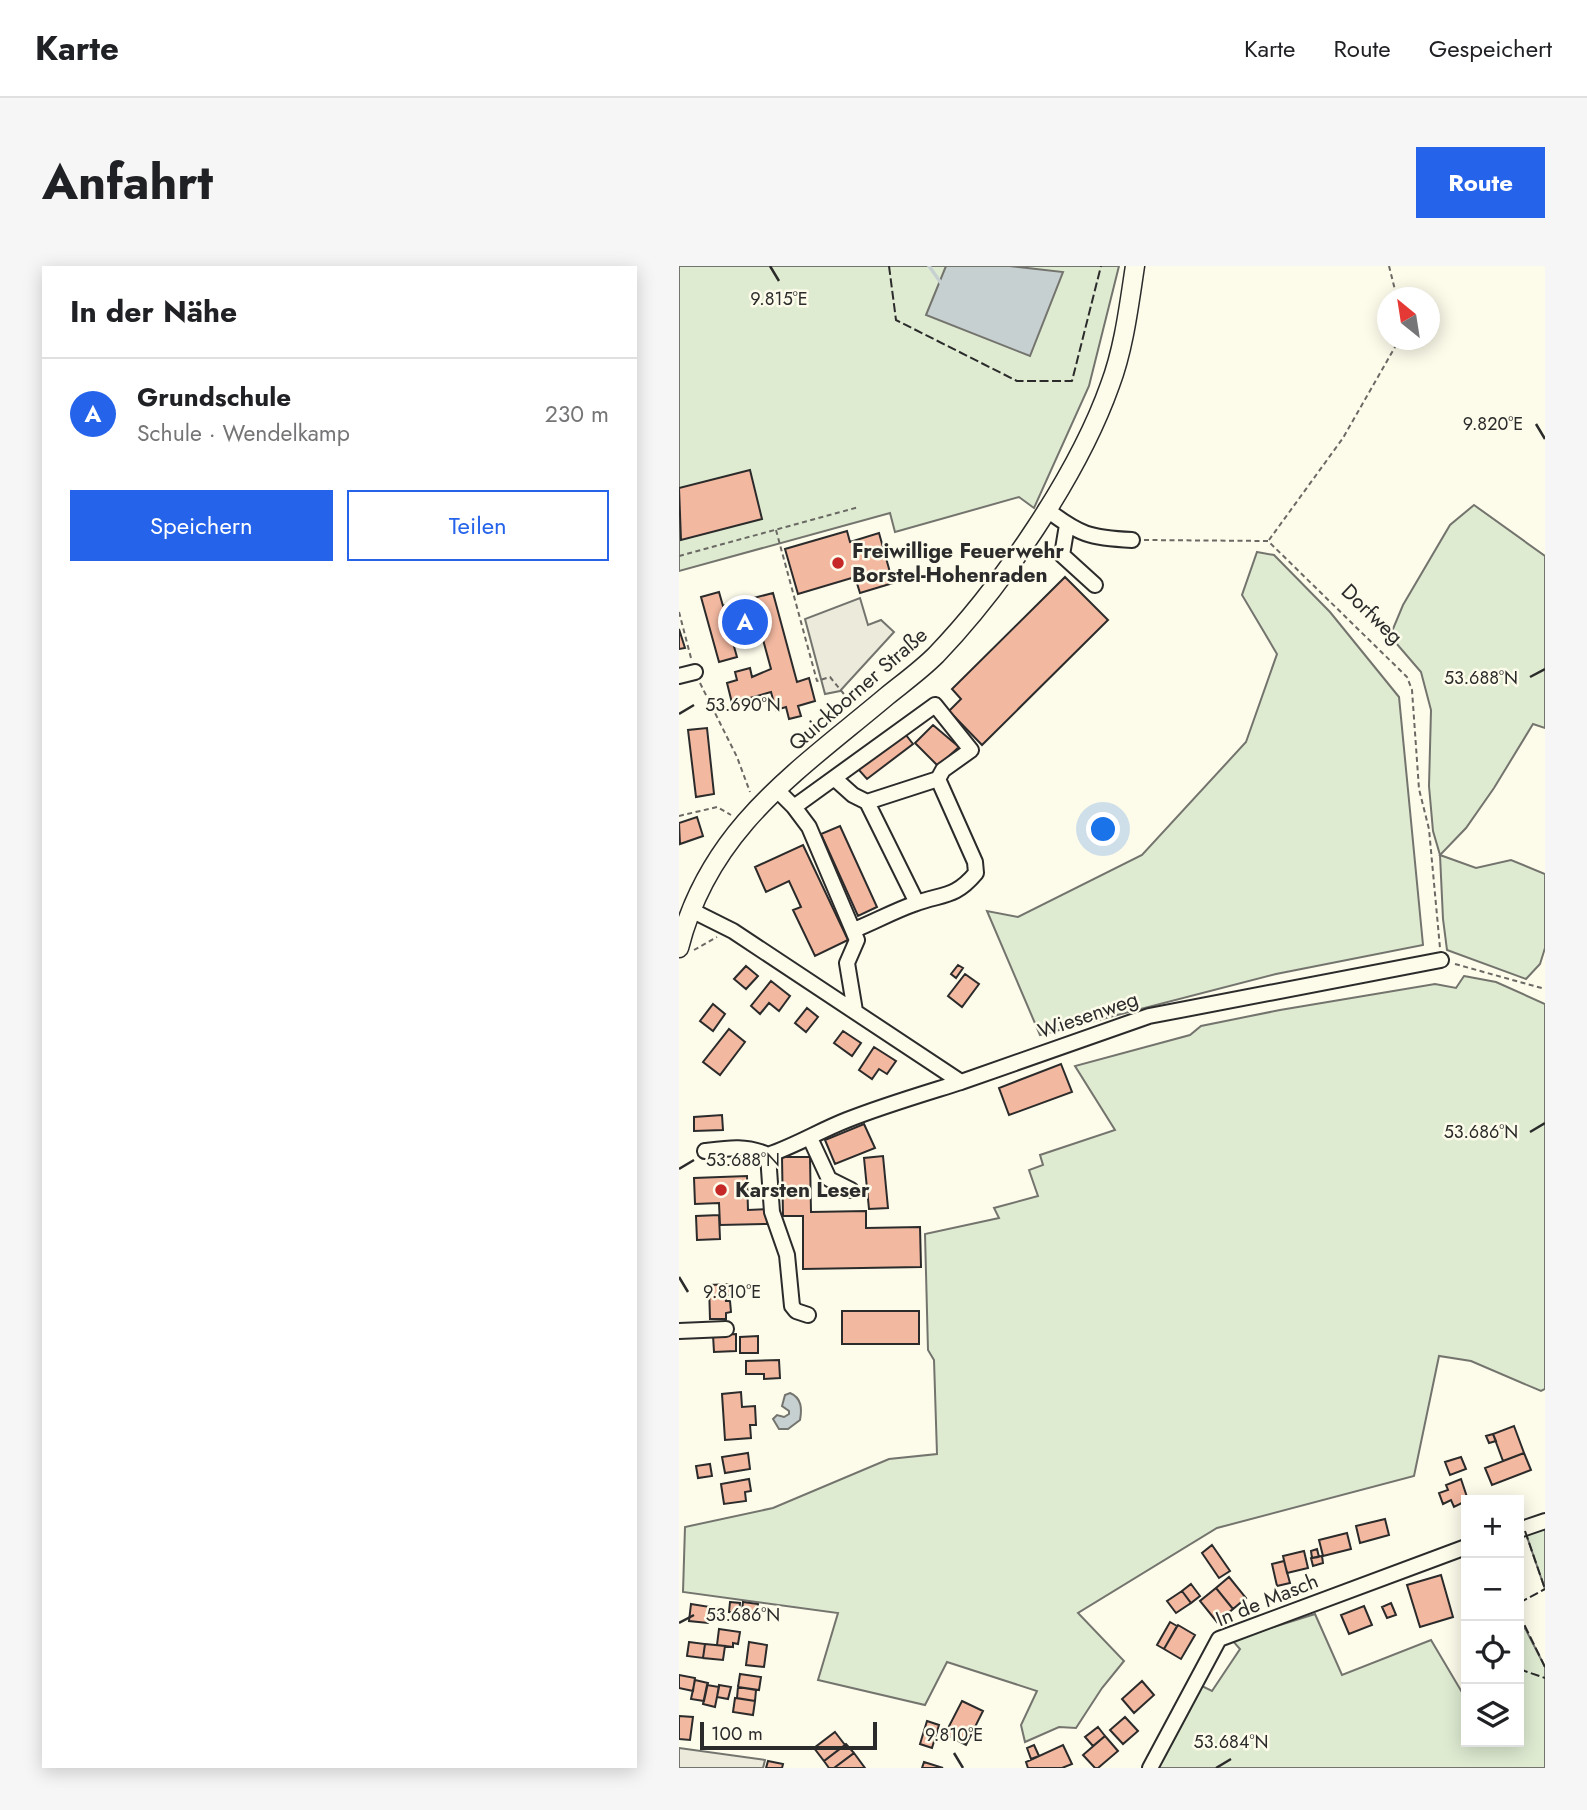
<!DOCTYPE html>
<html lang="de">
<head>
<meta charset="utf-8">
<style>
  body { margin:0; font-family:Jost,sans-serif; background:#f6f6f6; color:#202124 }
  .controls { position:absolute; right:21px; bottom:21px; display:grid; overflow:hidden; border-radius:0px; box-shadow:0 4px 18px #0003 }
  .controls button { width:63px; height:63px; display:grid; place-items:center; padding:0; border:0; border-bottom:2px solid #e0e0e0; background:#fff; color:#202124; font:35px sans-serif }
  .compass { position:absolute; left:698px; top:21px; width:63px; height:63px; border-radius:50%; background:#fff; box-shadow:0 4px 18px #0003; rotate:330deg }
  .scale { position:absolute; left:21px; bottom:18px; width:177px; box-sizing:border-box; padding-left:7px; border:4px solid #2b2b2b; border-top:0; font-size:19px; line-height:24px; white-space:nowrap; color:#2b2b2b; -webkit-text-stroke:5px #fdfbea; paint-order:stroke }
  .you { position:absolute; left:425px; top:564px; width:24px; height:24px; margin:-18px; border:5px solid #fff; border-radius:50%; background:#1a73e8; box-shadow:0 0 0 10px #1a73e833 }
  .badge { display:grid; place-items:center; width:46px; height:46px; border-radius:50%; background:#2563eb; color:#fff; font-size:23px; font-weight:700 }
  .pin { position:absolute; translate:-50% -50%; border:4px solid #fff; box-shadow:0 2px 7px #0006 }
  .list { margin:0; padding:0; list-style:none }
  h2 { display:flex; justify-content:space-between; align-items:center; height:91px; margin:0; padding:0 28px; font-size:30px }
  h2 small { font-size:23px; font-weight:400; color:#757577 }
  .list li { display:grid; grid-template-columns:46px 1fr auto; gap:21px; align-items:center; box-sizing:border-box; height:112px; padding:0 28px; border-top:2px solid #e0e0e0 }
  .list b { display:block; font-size:26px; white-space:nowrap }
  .list p { margin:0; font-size:23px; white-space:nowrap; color:#757577 }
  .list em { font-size:23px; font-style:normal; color:#757577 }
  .actions { display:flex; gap:14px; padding:21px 28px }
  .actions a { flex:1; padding:16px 0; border:2px solid #2563eb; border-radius:0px; text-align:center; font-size:24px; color:#2563eb }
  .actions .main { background:#2563eb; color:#fff }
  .icon { flex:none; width:38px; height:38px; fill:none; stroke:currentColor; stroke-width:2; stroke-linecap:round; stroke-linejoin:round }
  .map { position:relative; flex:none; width:866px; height:1502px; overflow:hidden; border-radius:0px }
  header { display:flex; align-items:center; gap:42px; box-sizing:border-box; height:98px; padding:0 35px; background:#fff; border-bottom:2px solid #e0e0e0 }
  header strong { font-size:33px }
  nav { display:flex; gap:38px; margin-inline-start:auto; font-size:24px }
  .intro { display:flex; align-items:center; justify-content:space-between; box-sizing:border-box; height:168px; padding:0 42px }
  h1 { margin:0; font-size:49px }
  .button { padding:18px 32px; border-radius:0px; background:#2563eb; color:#fff; font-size:24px; font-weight:700 }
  main { display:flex; gap:42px; padding:0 42px }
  aside { flex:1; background:#fff; border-radius:0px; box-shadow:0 4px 18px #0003 }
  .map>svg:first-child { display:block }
  .green { fill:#deebd1; stroke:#74746e; stroke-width:2 }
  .parking { fill:#eceadb; stroke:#74746e; stroke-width:2 }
  .water { fill:#c7d0d0; stroke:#74746e; stroke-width:2 }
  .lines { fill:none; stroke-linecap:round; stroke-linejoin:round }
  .stream { stroke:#c7d0d0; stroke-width:3.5 }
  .building { fill:#f2b8a0; stroke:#2b2b2b; stroke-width:2 }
  .minor-casing { stroke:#2b2b2b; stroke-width:18 }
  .major-casing { stroke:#2b2b2b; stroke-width:21 }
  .path { stroke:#6a6964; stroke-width:2; stroke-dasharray:5 3.5; stroke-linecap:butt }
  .minor { stroke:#fdfbea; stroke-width:14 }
  .major { stroke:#fdfbea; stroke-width:18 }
  .fence { stroke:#2b2b2b; stroke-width:2; stroke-dasharray:9 3.5; stroke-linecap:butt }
  .ticks { fill:none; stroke:#2b2b2b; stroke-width:2.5 }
  .poi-dot { fill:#c62828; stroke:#fdfbea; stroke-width:2.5 }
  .labels { text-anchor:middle; stroke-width:5; stroke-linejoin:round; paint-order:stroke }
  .poi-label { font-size:21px; font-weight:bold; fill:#2b2b2b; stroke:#fdfbea; text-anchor:start }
  .street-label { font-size:21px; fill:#2b2b2b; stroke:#fdfbea }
  .ticks-label { font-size:18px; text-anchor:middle; fill:#2b2b2b; stroke:#fdfbea; stroke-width:5; stroke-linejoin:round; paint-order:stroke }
</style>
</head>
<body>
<header>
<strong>Karte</strong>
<nav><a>Karte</a><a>Route</a><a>Gespeichert</a></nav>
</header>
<div class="intro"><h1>Anfahrt</h1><a class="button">Route</a></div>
<main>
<aside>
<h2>In der Nähe<small></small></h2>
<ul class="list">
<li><span class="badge">A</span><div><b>Grundschule</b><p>Schule · Wendelkamp</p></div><em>230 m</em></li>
</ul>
<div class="actions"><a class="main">Speichern</a><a>Teilen</a></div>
</aside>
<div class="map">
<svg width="866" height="1502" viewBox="0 0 866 1502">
  <rect width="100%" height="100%" fill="#fdfbea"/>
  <path class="green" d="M0,0H440L410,120L355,242L340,231L216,266L211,247L0,305Z
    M795,239L866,290V462L854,458L815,522L787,562L761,589L797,602L832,594L866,608V682L861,698L847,713L768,684L764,653L761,589L754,565L750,520L752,444L742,406L711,370L724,339L771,259Z
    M578,286L595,289L651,346L720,431L744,679L597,708L361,769L308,645L339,651L463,589L567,476L598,388L563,329Z
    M785,710L817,716L866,738V1123L862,1125L792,1095L760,1090L735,1210L538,1262L399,1347L445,1395L423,1422L397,1462L380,1461L346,1476L342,1459L358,1425L268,1396L246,1439L139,1414L159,1347L4,1326L6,1261L94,1242L210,1193L258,1188L255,1094L249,1084L246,968L320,952L315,942L359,930L350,904L364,899L361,889L436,864L396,800L511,769L522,760L601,744L756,718L777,722Z
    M866,1258V1323L846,1265Z
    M636,1348L663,1409L752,1374L787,1433V1476H840V1424L842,1423L840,1418V1365L846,1362L866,1401V1502H476L486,1490L523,1420L533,1425L561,1383L553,1374Z"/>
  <path class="parking" d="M181,332L189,359L202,354L215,366L161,425L146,428L126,353Z
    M0,1482L86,1494L84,1502H0Z"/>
  <path class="water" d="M267,0H331L384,6L351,90L247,49Z
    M111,1127C123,1132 123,1143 121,1154L109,1163H100L94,1153L98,1149L105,1151L110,1148V1145L103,1140L106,1129Z"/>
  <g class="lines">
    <path class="stream" d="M250,0L262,17"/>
  </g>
  <path class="building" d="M71,204L83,253L2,274L0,222Z
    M168,265L171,276L200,267L214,317L181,327L176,311L119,328L106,283Z
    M386,311L429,354L303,479L270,445L282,433L273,423Z
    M40,326L44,340L94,327L118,416L130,412L136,435L119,440L122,450L110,453L107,441L97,444L92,426L53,437L48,417L58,414L56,406L71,402L73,411L92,403L83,370L54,377L58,391L40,396L22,331Z
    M0,363L6,382L0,383Z
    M254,459L280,481L259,500L236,477Z
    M28,462L35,528L17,531L9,464Z
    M227,469L234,478L188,513L179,503Z
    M18,551L24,570L1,578L0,557Z
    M161,560L198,641L179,650L142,568Z
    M124,579L169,674L136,690L114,644L122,641L110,615L87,626L76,601Z
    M279,699L284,702L277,712L272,708Z
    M67,700L79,710L67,723L55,713Z
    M286,708L300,718L283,741L269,730Z
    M92,715L111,730L100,745L90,737L81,748L72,740Z
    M34,738L46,748L34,765L21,755Z
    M128,742L139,751L127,766L116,757Z
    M50,763L66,776L41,809L24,796Z
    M164,765L182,777L173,790L155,777Z
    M195,781L217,795L208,808L200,803L193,813L180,804Z
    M382,798L393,826L330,849L320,822Z
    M43,849L44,864L15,865V851Z
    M185,858L196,882L156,898L146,874Z
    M204,890L209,942L190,943L185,892Z
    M103,891H131L132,946L187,945V962L241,961L242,1001L124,1003V950H104Z
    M68,910L69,944L88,943V958L41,959L40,937L16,938L15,912Z
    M40,949L41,973L18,974L17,950Z
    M54,1018L55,1029H46L47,1035H51L52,1046L47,1047V1053H31L30,1019Z
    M163,1045H240V1078H163Z
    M57,1068V1085L35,1086L34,1069Z
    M79,1070V1087H61V1071Z
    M100,1094L101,1112L85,1113V1108H67V1095Z
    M62,1126L63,1141L76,1140L77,1159H71L72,1172L46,1174L43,1128Z
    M835,1160L845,1187L824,1195L814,1168Z
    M814,1168L817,1175L810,1177L807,1170Z
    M69,1187L71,1203L46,1207L43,1191Z
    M845,1187L852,1204L813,1219L806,1202Z
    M782,1191L787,1203L771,1209L766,1196Z
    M31,1198L33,1210L19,1212L17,1200Z
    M70,1213L72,1225L66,1226L67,1235L45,1238L42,1218Z
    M782,1213L789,1234L775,1241L772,1234L764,1238L760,1227L769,1224L767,1219Z
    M706,1253L710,1269L681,1277L677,1260Z
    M668,1267L672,1283L644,1290L640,1274Z
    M533,1279L551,1305L540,1312L523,1287Z
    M638,1283L640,1291L633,1292L632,1285Z
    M625,1285L629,1302L608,1307L604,1290Z
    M643,1290L644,1297L634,1300L632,1292Z
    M605,1295L611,1317L598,1320L593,1298Z
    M762,1309L774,1351L741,1361L728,1319Z
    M550,1311L567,1332L554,1343L537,1322Z
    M512,1318L521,1330L512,1337L503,1325Z
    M537,1322L554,1343L538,1356L521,1335Z
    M503,1325L512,1337L497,1347L488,1335Z
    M51,1336L61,1337L60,1347L50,1346Z
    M64,1336L79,1338L78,1347L63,1346Z
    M712,1337L717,1349L708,1352L703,1341Z
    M12,1338L31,1341L29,1357L10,1355Z
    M685,1340L693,1359L670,1368L662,1349Z
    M31,1341L40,1342L38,1354L30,1353Z
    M491,1356L498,1360L485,1383L478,1379Z
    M499,1359L516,1369L502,1393L485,1383Z
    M40,1363L61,1366L59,1378L54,1377V1381L38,1379Z
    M10,1376L26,1378L24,1392L8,1390Z
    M70,1376L88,1379L85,1401L67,1399Z
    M26,1378L46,1380L44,1394L24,1392Z
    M61,1408L82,1411L80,1424L59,1421Z
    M0,1409L16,1412L14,1425L0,1422Z
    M16,1414L29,1417L25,1435L12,1433Z
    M463,1415L475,1429L455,1447L443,1433Z
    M28,1419L40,1421L36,1441L24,1438Z
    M40,1419L52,1421L49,1433L38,1431Z
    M59,1421L77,1424L76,1435L58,1432Z
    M56,1432L76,1435L74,1449L54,1446Z
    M283,1435L304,1445L287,1479L266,1468Z
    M0,1450L14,1451L11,1474L0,1473Z
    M446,1451L459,1465L444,1478L431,1464Z
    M248,1455L260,1459L253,1482L241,1478Z
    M419,1461L426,1470L414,1480L406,1471Z
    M156,1466L166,1479L145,1495L135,1482Z
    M426,1470L439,1485L419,1502H416L404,1489Z
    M167,1478L175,1487L155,1502H150L145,1495Z
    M355,1479L360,1490L352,1493L348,1482Z
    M384,1479L393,1498L383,1502H349L347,1496Z
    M175,1487L186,1502H155Z
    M89,1495L104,1498L103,1502H87Z
    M245,1496L264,1502H243Z"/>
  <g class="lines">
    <defs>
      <path id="minor" d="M367,243C401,269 411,272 453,274
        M388,259L383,289L416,319
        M0,410L16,406
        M155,512L174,529L188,536L259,513
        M97,523L115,541L130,561L178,674L168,697L176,745
        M188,536L238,637
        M115,541L256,439L292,484L264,504L259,513L296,596L297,607C275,633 264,627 235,638C215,645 195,656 175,664
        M12,644L54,665L282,816L470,750L762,694
        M131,872L150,913L172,924
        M26,885C49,882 67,879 89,889
        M129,1049L117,1045L113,1040L108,989L93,946L89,889C118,879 140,865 168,854C206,839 244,828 282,816
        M0,1065L47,1063
        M840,1264L866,1255
        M471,1502L540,1373L787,1281"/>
      <path id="major" d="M0,682C30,562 119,505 208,430C224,417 242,404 257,389C323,320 399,209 431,119C445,82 450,39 456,0"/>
    </defs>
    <use href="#minor" class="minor-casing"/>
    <use href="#major" class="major-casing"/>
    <path class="path" d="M710,0L718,32
      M97,264L138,415L151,411L173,438
      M465,274L589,275L728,411L733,424L740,523L750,563L761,682
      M590,274L664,172L720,74
      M0,290L180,241
      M0,346L12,392
      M21,417L58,491L71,526
      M0,550L38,541L52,549
      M15,684L38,671
      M776,698L866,723"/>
    <use href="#minor" class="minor"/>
    <use href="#major" class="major"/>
    <path class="fence" d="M210,0L217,54L338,115H393L422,0
      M846,1265L866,1323
      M840,1337L866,1323
      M840,1348L866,1401
      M840,1403L866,1412"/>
  </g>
  <path class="ticks" d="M91,0L100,15M857,158L866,173M851,411L866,403M0,448L15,439M851,866L866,857M0,903L15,894M0,1011L9,1026M0,1357L15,1349M275,1487L284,1502M537,1502L552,1493"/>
  <g class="poi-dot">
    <circle cx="159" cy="297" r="7"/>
    <circle cx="42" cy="924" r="7"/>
  </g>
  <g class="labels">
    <g class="poi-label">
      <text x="173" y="292">Freiwillige Feuerwehr<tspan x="173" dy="24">Borstel-Hohenraden</tspan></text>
      <text x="56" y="931">Karsten Leser</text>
    </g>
    <g class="street-label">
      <text transform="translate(693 348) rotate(44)" y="7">Dorfweg</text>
      <text transform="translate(179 423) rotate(-41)" y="7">Quickborner Straße</text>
      <text transform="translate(409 749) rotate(-19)" y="7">Wiesenweg</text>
      <text transform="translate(588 1334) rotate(-22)" y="7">In de Masch</text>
    </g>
  </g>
  <g class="ticks-label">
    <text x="100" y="39">9.815°E</text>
    <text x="814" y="164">9.820°E</text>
    <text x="802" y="418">53.688°N</text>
    <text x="64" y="445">53.690°N</text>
    <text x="802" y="872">53.686°N</text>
    <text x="64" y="900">53.688°N</text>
    <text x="53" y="1032">9.810°E</text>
    <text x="64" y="1355">53.686°N</text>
    <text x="275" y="1475">9.810°E</text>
    <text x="552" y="1482">53.684°N</text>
  </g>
</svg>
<div class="controls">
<button>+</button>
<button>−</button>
<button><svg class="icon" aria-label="locate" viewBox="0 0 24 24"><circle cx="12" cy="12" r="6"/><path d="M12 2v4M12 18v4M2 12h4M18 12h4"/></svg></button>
<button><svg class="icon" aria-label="layers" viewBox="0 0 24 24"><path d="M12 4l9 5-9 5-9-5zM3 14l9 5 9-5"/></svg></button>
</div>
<svg class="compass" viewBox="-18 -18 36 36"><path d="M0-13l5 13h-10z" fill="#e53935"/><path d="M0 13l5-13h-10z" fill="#757577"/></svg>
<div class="scale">100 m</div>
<div class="you"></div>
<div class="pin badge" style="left:66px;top:356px">A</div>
</div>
</main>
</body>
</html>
